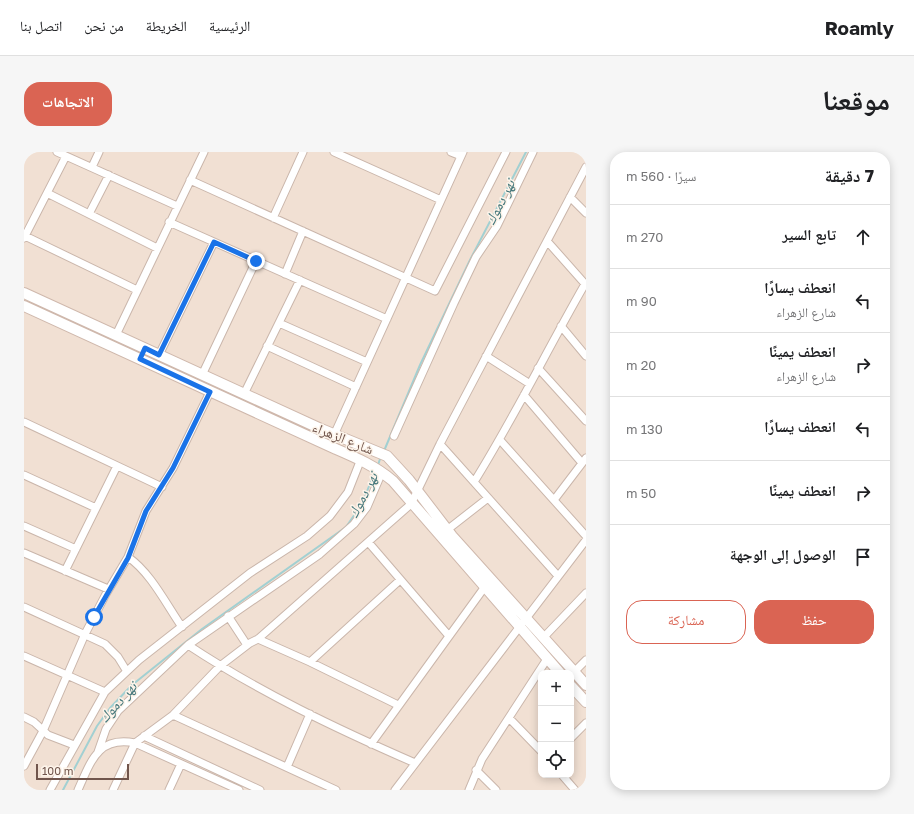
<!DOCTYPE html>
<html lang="ar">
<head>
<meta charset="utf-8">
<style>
  body { margin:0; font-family:"Golos Text","Noto Naskh Arabic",sans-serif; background:#f6f6f6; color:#202124; direction:rtl }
  .controls { position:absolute; right:12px; bottom:12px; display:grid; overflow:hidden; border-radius:8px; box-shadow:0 2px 10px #0003 }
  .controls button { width:36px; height:36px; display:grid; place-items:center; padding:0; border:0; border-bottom:1px solid #e0e0e0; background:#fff; color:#202124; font:20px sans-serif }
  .scale { position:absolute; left:12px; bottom:10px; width:93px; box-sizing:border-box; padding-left:4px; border:2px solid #70554c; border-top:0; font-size:11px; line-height:14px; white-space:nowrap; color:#70554c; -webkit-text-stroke:3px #fdf4ea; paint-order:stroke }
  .stop { position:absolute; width:12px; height:12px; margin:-9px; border:3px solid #1a73e8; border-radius:50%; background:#fff }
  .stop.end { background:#1a73e8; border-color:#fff; box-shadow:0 1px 4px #0008 }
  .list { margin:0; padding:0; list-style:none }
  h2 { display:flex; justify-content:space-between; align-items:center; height:52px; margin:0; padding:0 16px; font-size:17px }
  h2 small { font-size:13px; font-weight:400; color:#757577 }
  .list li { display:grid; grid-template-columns:26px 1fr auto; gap:12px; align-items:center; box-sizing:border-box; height:64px; padding:0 16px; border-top:1px solid #e0e0e0 }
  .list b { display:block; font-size:15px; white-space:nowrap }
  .list p { margin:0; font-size:13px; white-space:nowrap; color:#757577 }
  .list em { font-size:13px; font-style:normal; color:#757577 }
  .actions { display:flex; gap:8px; padding:12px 16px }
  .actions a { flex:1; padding:9px 0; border:1px solid #da6453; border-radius:16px; text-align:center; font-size:14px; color:#da6453 }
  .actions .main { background:#da6453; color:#fff }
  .icon { flex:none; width:22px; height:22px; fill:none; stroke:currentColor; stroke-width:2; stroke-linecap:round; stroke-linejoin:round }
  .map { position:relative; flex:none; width:562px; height:638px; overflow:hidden; direction:ltr; border-radius:16px }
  header { display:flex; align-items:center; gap:24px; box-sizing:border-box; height:56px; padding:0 20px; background:#fff; border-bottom:1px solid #e0e0e0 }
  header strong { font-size:19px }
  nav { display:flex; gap:22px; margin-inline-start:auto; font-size:14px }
  .intro { display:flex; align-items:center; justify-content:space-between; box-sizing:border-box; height:96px; padding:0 24px }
  h1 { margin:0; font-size:28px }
  .button { padding:10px 18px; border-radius:16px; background:#da6453; color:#fff; font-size:14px; font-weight:700 }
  main { display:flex; gap:24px; padding:0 24px }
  aside { flex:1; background:#fff; border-radius:16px; box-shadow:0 2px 10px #0003 }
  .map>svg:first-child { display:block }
  .residential { fill:#f1e0d3; fill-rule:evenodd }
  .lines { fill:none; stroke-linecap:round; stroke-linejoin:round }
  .stream { stroke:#a2d0d2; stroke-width:2 }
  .minor-casing { stroke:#cab6ab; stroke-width:9 }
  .secondary-casing { stroke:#cfb8ac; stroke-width:12 }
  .minor { stroke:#fff; stroke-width:7 }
  .secondary { stroke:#fff; stroke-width:10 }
  .route { stroke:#1a73e8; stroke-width:5 }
  .labels { text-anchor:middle; stroke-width:3; stroke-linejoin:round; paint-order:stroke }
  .street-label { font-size:14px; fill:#70554c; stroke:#fdf4ea }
  .water-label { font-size:15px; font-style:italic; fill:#45777b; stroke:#fdf4ea }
</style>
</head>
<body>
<header>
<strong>Roamly</strong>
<nav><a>الرئيسية</a><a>الخريطة</a><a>من نحن</a><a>اتصل بنا</a></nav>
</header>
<div class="intro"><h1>موقعنا</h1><a class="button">الاتجاهات</a></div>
<main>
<aside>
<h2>7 دقيقة<small>سيرًا · 560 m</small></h2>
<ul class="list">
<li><svg class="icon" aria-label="ahead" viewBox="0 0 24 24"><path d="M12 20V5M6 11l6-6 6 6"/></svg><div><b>تابع السير</b></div><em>270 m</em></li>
<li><svg class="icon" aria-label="left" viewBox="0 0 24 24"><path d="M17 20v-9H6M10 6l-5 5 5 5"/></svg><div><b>انعطف يسارًا</b><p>شارع الزهراء</p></div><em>90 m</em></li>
<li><svg class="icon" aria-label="right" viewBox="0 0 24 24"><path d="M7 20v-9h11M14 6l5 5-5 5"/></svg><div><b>انعطف يمينًا</b><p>شارع الزهراء</p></div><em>20 m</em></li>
<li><svg class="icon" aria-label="left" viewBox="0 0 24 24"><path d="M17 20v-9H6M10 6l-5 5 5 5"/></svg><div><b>انعطف يسارًا</b></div><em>130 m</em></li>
<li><svg class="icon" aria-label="right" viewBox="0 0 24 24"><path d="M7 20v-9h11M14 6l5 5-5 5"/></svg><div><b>انعطف يمينًا</b></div><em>50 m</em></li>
<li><svg class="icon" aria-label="arrive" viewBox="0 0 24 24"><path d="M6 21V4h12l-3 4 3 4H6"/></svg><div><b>الوصول إلى الوجهة</b></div></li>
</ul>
<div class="actions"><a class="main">حفظ</a><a>مشاركة</a></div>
</aside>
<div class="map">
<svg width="562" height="638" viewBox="0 0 562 638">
  <rect width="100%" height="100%" fill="#faefe4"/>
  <path class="residential" d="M0,0H562V638H0ZM517,521H547V623H517Z"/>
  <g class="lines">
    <path class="stream" d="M360,299L396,213L446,108L502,0
      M354,313L357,304
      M39,638L73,574L86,556L108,533L178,477L322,375L338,352L351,319"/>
    <defs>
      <path id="minor" d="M33,0L153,54
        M310,0L417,48
        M427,0L437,4
        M68,15L75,0
        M166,28L411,139L482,0
        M23,41L133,96
        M546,45L562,61
        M65,62L85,23
        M249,66L279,0
        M145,70L363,167
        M1,84L113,138
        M0,86L42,4
        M523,89L562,133
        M261,122L279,79
        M255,171L343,210
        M537,174L562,204
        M92,183L180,0
        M243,194L332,235
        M135,203L190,90
        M462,204L506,232
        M514,216L562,269
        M178,223L232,109
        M220,242L276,128
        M500,243L558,311
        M0,270L138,335
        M310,283L439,0
        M370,284L430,151L452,105L473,74L509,0
        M476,288L562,384
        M416,292L534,424
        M0,323L72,356
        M450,330C490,266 523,198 561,132
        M530,348L562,306
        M0,374L52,397
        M423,378L464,346
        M345,391L425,484
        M0,401L84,437
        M104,405C127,421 142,452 158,475
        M41,419L93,314
        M0,455L81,492L94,505L102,518
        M204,464L223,493
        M519,486L562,441
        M234,487L286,510L374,553
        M164,493C235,540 313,577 391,611
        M0,504L81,540
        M286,510L376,428
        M550,520L562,508
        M149,563L312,638
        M0,565L10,570L24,583L50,593
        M485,566L517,599
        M120,584L236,638
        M547,586L562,571
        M347,592L460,436
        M74,600L82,577L94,559L164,493L296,402L330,372L343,355L358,320
        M0,614L19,579L61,482L82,442L104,405L122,359L149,316L186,240
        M263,615L286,562
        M452,618L472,638
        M538,623L551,638
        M26,638L81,540L115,508L226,421L283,384L306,364L324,340L337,307
        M54,638C67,609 74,584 111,591L215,638
        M89,638L111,591L149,563L196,514L226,491L234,487L387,352L416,292L562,15
        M145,638L157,612
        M371,638L562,388
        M445,638L458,607L523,507"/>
      <path id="secondary" d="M0,141L297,277L363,304L385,328L428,384L562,533
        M0,154L312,297C333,306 351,314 369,329L536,521
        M547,534L562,550"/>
    </defs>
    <use href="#minor" class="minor-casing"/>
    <use href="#secondary" class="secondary-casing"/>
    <use href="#minor" class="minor"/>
    <use href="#secondary" class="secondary"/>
  </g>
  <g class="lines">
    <path class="route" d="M70,465L104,406L122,359L149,316L186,240L116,207L121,196L135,203L190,90L232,109"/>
  </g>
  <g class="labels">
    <g class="street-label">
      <text transform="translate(319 286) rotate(22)" y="5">شارع الزهراء</text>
    </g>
    <g class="water-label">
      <text transform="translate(476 50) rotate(-63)" y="5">نهر دموك</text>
      <text transform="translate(339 343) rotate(-63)" y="5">نهر دموك</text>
      <text transform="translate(94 550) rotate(-48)" y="5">نهر دموك</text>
    </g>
  </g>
</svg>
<div class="controls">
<button>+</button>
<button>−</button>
<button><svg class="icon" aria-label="locate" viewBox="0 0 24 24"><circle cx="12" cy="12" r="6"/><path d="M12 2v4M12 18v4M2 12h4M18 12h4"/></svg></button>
</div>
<div class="scale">100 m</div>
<div class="stop" style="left:70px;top:465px"></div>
<div class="stop end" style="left:232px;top:109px"></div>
</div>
</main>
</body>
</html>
